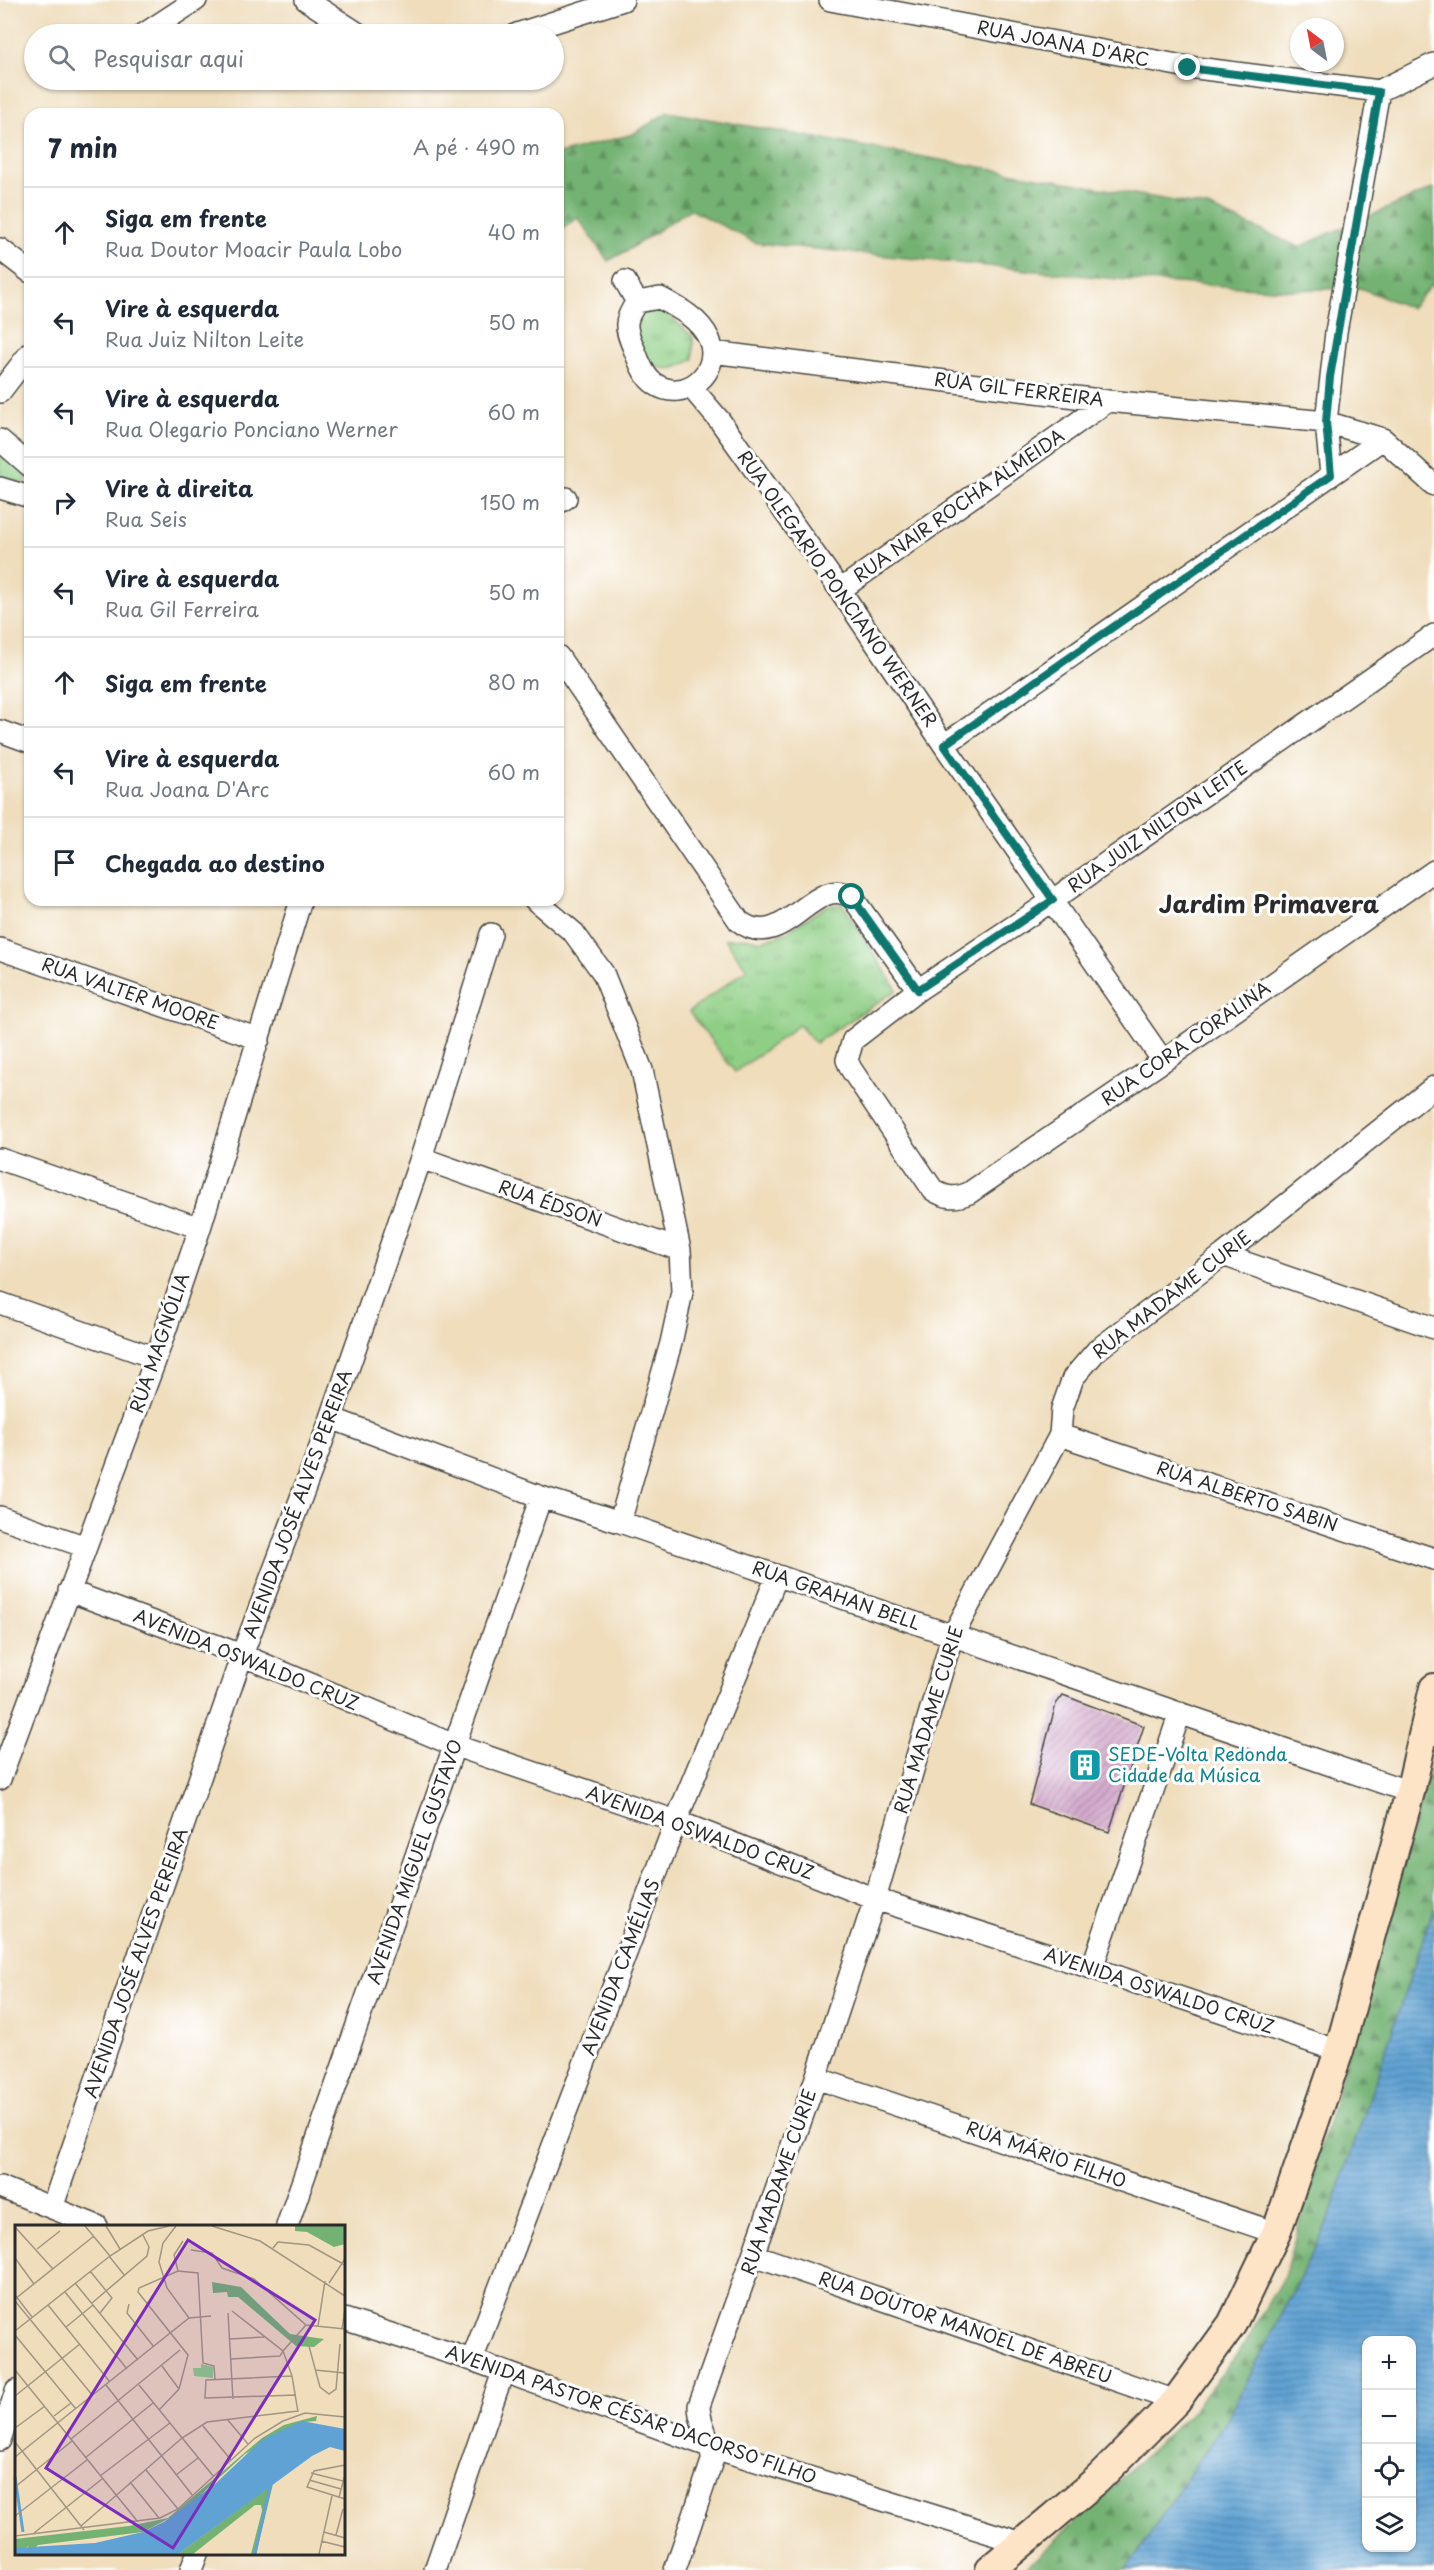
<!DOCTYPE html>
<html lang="pt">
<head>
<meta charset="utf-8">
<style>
  body { margin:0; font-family:"Playpen Sans",sans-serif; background:#f6f6f7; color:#1f2937 }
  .controls { position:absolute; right:18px; bottom:18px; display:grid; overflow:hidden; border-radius:12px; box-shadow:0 2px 4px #0004 }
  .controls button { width:54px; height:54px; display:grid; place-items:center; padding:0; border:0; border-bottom:2px solid #e0e1e3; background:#fff; color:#1f2937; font:30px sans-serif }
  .compass { position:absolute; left:1290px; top:18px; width:54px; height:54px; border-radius:50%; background:#fff; box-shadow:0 2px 4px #0004; rotate:328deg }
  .stop { position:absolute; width:18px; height:18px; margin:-14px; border:4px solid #0f766e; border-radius:50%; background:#fff }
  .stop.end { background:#0f766e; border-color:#fff; box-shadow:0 2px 6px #0008 }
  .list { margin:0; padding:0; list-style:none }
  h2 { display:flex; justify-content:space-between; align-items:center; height:78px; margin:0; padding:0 24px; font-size:26px }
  h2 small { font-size:20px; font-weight:400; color:#747a83 }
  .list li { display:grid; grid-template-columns:39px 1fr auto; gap:18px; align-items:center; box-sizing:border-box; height:90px; padding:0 24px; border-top:2px solid #e0e1e3 }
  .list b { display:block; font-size:22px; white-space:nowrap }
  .list p { margin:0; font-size:20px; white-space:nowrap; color:#747a83 }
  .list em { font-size:20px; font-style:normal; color:#747a83 }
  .icon { flex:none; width:33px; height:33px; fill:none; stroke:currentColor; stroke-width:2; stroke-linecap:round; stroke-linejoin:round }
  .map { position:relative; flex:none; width:1434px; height:2570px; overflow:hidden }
  .search { position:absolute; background:#fff; box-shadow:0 2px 4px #0004; left:24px; top:24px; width:540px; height:66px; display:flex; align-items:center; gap:15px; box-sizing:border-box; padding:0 21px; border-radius:33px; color:#747a83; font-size:22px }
  .panel { position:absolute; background:#fff; box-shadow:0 2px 4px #0004; left:24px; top:108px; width:540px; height:798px; border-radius:18px }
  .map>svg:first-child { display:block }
  .forest { fill:url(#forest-firs); stroke:#4f6e4e; stroke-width:1.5 }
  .park { fill:url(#park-tufts); stroke:#5d7d58; stroke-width:1.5 }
  .water { fill:url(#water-rules); stroke:#45667f; stroke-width:1.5; fill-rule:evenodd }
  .building { fill:url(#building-hatch) }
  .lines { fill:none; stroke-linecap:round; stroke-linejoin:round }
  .minor-casing { stroke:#484641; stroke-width:24 }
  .secondary-casing { stroke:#484641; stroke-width:32 }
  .minor { stroke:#fff; stroke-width:21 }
  .secondary { stroke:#fee4c6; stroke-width:28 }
  .route { stroke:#0f766e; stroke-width:8 }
  .labels { text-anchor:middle; stroke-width:6; stroke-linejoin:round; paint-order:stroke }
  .street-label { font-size:18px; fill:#2b2b2b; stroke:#fff }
  .culture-label { font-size:18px; fill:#0d838f; stroke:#fff; text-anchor:start }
  .district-label { font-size:24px; font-weight:bold; fill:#2b2b2b; stroke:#fff }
  .inset-river { fill:none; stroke:#5fa2d3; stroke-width:3 }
  .inset-road { fill:none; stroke:#a19682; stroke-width:1.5 }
  .view { fill:#7b2cbf; fill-opacity:0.15; stroke:#7b2cbf; stroke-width:3 }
  .inset-edge { fill:none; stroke:#2b2b2b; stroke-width:3 }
</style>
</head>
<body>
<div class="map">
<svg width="1434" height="2570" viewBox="0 0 1434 2570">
  <defs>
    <pattern id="forest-firs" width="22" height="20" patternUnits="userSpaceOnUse" patternTransform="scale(1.5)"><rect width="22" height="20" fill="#73b272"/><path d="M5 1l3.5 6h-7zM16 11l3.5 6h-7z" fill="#5f915e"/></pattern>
    <pattern id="park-tufts" width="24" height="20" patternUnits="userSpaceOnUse" patternTransform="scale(1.5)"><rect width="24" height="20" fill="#8fcf85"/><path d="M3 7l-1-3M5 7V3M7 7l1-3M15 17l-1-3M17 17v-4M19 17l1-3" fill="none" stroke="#75a86d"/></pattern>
    <pattern id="water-rules" width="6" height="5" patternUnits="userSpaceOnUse" patternTransform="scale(1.5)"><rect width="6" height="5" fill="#5fa2d3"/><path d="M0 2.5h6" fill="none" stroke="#4f84ab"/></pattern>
    <pattern id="building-hatch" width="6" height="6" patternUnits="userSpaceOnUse" patternTransform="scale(1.5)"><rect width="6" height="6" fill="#d4aace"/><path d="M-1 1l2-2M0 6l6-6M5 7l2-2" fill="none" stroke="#ac8ba7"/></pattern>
  </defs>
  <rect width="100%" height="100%" fill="#fff"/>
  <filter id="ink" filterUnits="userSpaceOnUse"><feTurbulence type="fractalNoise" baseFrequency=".0167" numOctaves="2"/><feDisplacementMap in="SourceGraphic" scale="12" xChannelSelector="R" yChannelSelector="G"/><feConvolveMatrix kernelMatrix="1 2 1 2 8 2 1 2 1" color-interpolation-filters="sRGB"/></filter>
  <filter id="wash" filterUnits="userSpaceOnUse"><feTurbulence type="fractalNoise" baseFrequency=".008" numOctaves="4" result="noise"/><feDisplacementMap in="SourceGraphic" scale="24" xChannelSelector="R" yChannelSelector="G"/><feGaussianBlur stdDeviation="1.35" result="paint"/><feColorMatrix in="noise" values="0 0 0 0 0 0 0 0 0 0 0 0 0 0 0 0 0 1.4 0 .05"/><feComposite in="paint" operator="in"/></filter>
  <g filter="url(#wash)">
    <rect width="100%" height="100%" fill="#efddbc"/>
    <path class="forest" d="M668,112L1208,207L1299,247L1434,188V282L1411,308L1360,288L1289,290L1128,280L756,243L690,209L628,250L608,261L578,218L558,232V154L633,134Z
      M1434,1753V1907L1327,2224L1232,2411L1126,2570H1024L1189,2414L1239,2353L1284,2276Z"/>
    <path class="park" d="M660,307L693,337V359C673,372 666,371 644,361L631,324L643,310Z
      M0,449L30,475L23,484L0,476Z
      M842,904L897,990L815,1043L799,1025L735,1072L689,1012L747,969L725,939L749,938L762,941L785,933L826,906Z"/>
    <path class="water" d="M1434,1907V2570H1126L1232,2411L1327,2224ZM1366,2340H1412V2548H1366Z"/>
    <g id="blocks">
      <path class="building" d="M1063,1695L1144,1726L1109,1832L1029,1804L1056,1704Z"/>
    </g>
  </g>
  <g filter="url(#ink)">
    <use href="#blocks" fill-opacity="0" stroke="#484641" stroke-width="1.5"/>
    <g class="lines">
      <defs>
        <path id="minor" d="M306,0L359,34
          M830,0L1188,67L1379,91L1434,64
          M144,34L196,0
          M517,34L623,0
          M1379,91L1336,332L1326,422L1383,439L1434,485
          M0,249L30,272
          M625,281L637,302
          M660,298C679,308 700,319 709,339C723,372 684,404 655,384C644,377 639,361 634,349C625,328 623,321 637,302Z
          M712,352L1108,401L1326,422L1331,475
          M691,387L720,421L840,590L944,745L1163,1061
          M0,392L30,353
          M0,440L30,466
          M0,488L30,497
          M558,503L566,498
          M840,590L1108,401
          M1434,635L1053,900L918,990L853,1040L847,1060L851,1069L933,1190C946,1198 955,1199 969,1193L1163,1061L1434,871
          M558,656L739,921C783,956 814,872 852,897L918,990
          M0,731L30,742
          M944,745L1383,439
          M535,900L574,933L603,973L642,1070L680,1250L682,1292L671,1343L620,1522
          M0,949L259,1039
          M421,1158L680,1250
          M0,1159L200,1228
          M1223,1255L1434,1328
          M0,1303L156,1358
          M331,1418L541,1497L620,1522L1410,1792
          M1060,1435L1434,1559
          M0,1517L86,1547
          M69,1591L242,1655L456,1746L676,1821L875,1899L1092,1968L1339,2051
          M0,1779L156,1358L200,1228L301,900
          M1092,1968L1180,1713
          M816,2078L1276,2233
          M0,2187L97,2226
          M52,2208L242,1655L331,1418L421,1158L491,934
          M287,2226L541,1497
          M754,2255L1176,2401
          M344,2319L472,2360L711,2447L1022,2543
          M472,2360L676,1821L777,1576
          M0,2440L16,2391
          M191,2570L197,2554
          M435,2570L503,2372
          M675,2570L712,2461C713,2441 699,2426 699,2406L816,2078L875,1899L952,1637L1060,1435L1062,1409L1073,1378L1097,1350L1223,1255L1434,1087"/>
        <path id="secondary" d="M990,2570L1097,2480L1176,2401L1232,2324L1276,2233L1339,2051L1410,1792L1434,1688"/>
      </defs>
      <use href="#minor" class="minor-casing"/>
      <use href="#secondary" class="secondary-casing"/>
      <use href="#minor" class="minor"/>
      <use href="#secondary" class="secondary"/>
    </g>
  </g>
  <g class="lines" filter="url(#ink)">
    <path class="route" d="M852,897L918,990L1053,900L944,745L1331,475L1326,422L1330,377L1379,92L1188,68"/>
  </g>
  <defs>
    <symbol id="building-square" viewBox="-11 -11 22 22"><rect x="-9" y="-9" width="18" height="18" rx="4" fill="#0f9aa8" stroke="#fff"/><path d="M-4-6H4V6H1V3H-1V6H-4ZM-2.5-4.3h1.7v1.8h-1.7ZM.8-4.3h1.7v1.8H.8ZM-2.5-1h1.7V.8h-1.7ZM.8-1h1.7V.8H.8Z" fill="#fff"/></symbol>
  </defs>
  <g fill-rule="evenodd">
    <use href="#building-square" x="1066" y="1746" width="38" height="38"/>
  </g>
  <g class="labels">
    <g class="street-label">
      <text transform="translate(1063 44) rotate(11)" y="6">RUA JOANA D'ARC</text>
      <text transform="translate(1019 390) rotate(7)" y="6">RUA GIL FERREIRA</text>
      <text transform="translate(959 506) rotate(-35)" y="6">RUA NAIR ROCHA ALMEIDA</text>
      <text transform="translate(837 589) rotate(55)" y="6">RUA OLEGARIO PONCIANO WERNER</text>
      <text transform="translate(1158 827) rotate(-35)" y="6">RUA JUIZ NILTON LEITE</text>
      <text transform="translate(130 994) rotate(19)" y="6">RUA VALTER MOORE</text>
      <text transform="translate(1186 1044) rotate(-35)" y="6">RUA CORA CORALINA</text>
      <text transform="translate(550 1204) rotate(19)" y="6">RUA ÉDSON</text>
      <text transform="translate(1172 1295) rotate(-38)" y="6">RUA MADAME CURIE</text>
      <text transform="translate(160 1343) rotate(-71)" y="6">RUA MAGNÓLIA</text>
      <text transform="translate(1247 1497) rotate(18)" y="6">RUA ALBERTO SABIN</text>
      <text transform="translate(298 1504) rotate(-70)" y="6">AVENIDA JOSÉ ALVES PEREIRA</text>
      <text transform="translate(836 1596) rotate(19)" y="6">RUA GRAHAN BELL</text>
      <text transform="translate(246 1660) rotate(22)" y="6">AVENIDA OSWALDO CRUZ</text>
      <text transform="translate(929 1720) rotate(-73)" y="6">RUA MADAME CURIE</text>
      <text transform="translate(700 1833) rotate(20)" y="6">AVENIDA OSWALDO CRUZ</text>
      <text transform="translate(415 1862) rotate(-71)" y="6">AVENIDA MIGUEL GUSTAVO</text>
      <text transform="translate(136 1963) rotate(-71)" y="6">AVENIDA JOSÉ ALVES PEREIRA</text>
      <text transform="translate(621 1967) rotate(-69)" y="6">AVENIDA CAMÉLIAS</text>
      <text transform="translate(1159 1991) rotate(18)" y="6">AVENIDA OSWALDO CRUZ</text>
      <text transform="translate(1046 2155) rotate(19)" y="6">RUA MÁRIO FILHO</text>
      <text transform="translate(779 2182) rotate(-71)" y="6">RUA MADAME CURIE</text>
      <text transform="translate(965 2328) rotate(19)" y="6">RUA DOUTOR MANOEL DE ABREU</text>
      <text transform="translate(631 2415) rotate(19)" y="6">AVENIDA PASTOR CÉSAR DACORSO FILHO</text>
    </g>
    <g class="culture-label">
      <text x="1108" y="1761">SEDE-Volta Redonda<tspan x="1108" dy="21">Cidade da Música</tspan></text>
    </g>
    <g class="district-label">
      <text x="1269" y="913">Jardim Primavera</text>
    </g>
  </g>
  <g transform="translate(15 2225)">
    <rect width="330" height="330" fill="#efddbc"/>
    <path d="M280,1H330V19L319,22L292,7L280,6ZM197,57L226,62L275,109L309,114L299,122L281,121L223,72H213L212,67L198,68ZM302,191L301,196L289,197L230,229L168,286L128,307L23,320L15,327L13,321L8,326L0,323V314L114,301L153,293L247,213L269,200ZM258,259L241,329H236L247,286L246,280H240L178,329H163Z" fill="#73b272"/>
    <path d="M186,139L198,142V153L179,151L178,143H186Z" fill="#8fcf85"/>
    <path d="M287,196L330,204V226L315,222L297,231L163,329H0V323L80,318L128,307L149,297L200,259L248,214Z" fill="#5fa2d3"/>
    <path class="inset-river" d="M0,252L8,307M240,329L256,257"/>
    <path class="inset-road" d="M70,1L95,31M91,1L105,24M161,1L148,18L144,37L152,63L174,93M197,1L245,16L330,71M0,2L38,44M258,23L263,17L294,20L330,40M22,24L45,6M176,25L197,28L207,43L239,54L291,100L330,104M94,31L110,51M0,33L19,59M75,46L97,73L85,88M163,46L159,30L168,16M60,58L123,135M314,58L330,34M50,67L112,144M0,70L17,92M0,74L79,11M0,76L78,171M77,78L132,31L134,22L128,10M114,79L112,88L139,122M33,80L95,157M217,86L268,126L265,131M213,88L218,174M303,101L310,56M51,102L78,80M327,104L330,84M0,106L95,31L133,6L154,1M0,110L61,184M215,114L249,112M294,121L305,162L314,169L321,164L325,119M216,134L265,131M147,141L164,164M0,145L123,297M300,145L330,148M277,151L191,155L190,173L281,170M91,160L178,271M124,160L199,252M0,171L65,119M144,185L164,164L173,130L123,67L124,63L163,46L183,48L188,138L199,141L200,154M283,187L277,151L268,126L291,100M39,191L56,178M212,194L233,219M188,201L216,235M0,203L30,181M56,214L165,125M0,217L69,305M0,232L174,93L196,91M70,233L138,178M330,240L299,246L292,262L330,274M131,245L163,284M296,248L328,256M161,250L183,233M85,251L155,198M294,255L326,264M115,257L144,293M0,262L57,216M324,272L330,250M0,291L72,235M66,301L167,213L192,197L283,186M309,307L330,313M19,308L87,254M321,310L328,284M0,311L145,293L163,284L240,213L268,196L290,188L330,192M306,316L330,322M304,329L317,271"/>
    <path class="view" d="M173,15L300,95L158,323L31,243Z"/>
    <rect width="330" height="330" class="inset-edge"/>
  </g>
</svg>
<div class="controls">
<button>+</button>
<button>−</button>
<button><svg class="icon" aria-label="locate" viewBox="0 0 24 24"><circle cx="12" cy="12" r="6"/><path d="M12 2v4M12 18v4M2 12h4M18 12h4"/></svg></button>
<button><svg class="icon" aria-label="layers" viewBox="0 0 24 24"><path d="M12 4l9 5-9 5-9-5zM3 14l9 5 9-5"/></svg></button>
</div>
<svg class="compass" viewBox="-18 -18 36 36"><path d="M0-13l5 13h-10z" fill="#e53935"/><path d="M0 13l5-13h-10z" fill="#747a83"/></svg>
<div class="stop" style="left:852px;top:897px"></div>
<div class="stop end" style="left:1188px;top:68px"></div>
<div class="search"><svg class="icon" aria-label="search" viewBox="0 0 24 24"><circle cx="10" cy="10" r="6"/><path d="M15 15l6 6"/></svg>Pesquisar aqui</div>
<section class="panel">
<h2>7 min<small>A pé · 490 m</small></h2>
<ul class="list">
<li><svg class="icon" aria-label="ahead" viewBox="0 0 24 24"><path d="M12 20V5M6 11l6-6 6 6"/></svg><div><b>Siga em frente</b><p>Rua Doutor Moacir Paula Lobo</p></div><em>40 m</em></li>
<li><svg class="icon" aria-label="left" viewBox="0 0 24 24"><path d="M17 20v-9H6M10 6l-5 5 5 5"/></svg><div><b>Vire à esquerda</b><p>Rua Juiz Nilton Leite</p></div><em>50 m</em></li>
<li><svg class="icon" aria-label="left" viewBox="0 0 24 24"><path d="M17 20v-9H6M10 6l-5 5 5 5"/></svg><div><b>Vire à esquerda</b><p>Rua Olegario Ponciano Werner</p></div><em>60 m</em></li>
<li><svg class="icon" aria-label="right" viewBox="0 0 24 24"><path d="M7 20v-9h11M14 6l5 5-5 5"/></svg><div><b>Vire à direita</b><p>Rua Seis</p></div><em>150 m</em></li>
<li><svg class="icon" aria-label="left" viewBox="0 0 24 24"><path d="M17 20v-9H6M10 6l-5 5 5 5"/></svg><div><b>Vire à esquerda</b><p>Rua Gil Ferreira</p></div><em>50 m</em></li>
<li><svg class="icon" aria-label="ahead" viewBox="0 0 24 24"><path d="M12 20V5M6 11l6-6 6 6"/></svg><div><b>Siga em frente</b></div><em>80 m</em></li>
<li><svg class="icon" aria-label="left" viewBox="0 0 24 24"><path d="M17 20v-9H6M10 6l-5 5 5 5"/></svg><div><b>Vire à esquerda</b><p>Rua Joana D'Arc</p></div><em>60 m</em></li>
<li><svg class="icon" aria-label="arrive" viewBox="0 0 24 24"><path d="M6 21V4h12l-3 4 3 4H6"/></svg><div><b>Chegada ao destino</b></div></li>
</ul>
</section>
</div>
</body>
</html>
